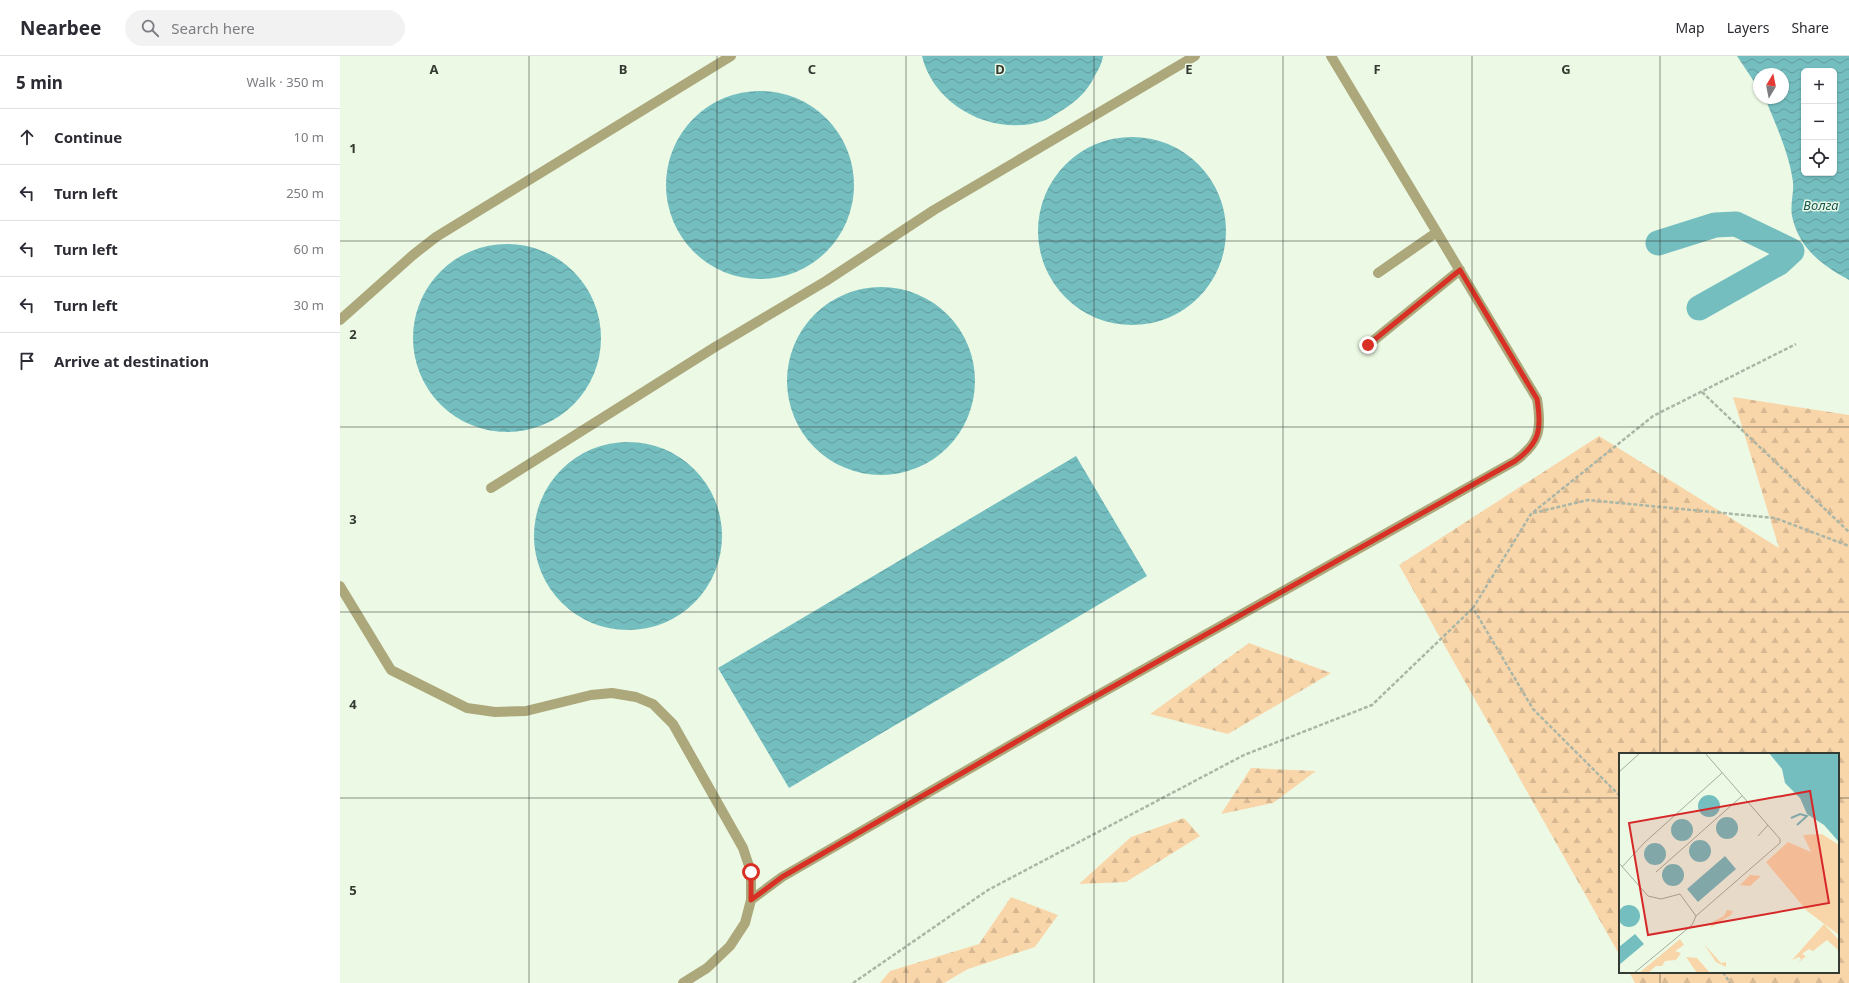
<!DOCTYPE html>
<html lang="en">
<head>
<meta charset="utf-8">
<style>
  body { margin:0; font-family:"Noto Sans",sans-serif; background:#f2f2f3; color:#2b2b33 }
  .controls { position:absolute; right:12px; top:12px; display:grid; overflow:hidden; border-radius:6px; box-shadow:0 1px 3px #0004 }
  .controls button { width:36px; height:36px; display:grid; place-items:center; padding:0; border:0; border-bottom:1px solid #e1e1e2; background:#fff; color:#2b2b33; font:20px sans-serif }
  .compass { position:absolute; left:1413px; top:12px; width:36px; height:36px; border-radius:50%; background:#fff; box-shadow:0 1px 3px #0004; rotate:10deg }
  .stop { position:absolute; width:12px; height:12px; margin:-9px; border:3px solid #d93025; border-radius:50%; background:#fff }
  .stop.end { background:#d93025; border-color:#fff; box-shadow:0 1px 4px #0008 }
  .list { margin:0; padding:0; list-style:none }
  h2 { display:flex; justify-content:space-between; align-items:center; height:52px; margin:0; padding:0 16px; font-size:17px }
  h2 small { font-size:13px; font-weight:400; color:#7c7c81 }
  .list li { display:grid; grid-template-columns:26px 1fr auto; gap:12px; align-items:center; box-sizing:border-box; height:56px; padding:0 16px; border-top:1px solid #e1e1e2 }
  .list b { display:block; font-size:15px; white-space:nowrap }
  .list em { font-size:13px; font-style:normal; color:#7c7c81 }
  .icon { flex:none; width:22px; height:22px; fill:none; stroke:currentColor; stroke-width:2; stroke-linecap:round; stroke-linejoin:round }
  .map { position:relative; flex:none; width:1509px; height:927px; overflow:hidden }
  header { display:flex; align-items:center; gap:24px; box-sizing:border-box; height:56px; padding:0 20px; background:#fff; border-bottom:1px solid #e1e1e2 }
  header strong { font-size:19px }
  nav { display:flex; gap:22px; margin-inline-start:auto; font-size:14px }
  .search { width:280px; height:36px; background:#f2f2f3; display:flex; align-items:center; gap:10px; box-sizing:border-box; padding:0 14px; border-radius:22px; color:#7c7c81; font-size:15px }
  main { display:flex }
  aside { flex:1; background:#fff }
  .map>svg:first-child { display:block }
  .forest { fill:url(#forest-firs) }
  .water { fill:url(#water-waves); fill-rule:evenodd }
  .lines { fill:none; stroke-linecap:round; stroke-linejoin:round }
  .canal { stroke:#74bec0; stroke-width:25 }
  .path { stroke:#abb6a6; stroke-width:2.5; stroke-dasharray:4 2; stroke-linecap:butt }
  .minor { stroke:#aca87c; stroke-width:10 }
  .route { stroke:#d93025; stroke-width:5 }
  .grid { fill:none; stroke:#343931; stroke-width:1; stroke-opacity:0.55 }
  .labels { text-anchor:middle; stroke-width:3; stroke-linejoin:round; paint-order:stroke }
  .water-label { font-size:13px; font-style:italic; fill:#135456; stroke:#ecfae5 }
  .inset-river { fill:none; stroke:#74bec0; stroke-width:2 }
  .inset-road { fill:none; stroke:#a2ad9d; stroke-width:1 }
  .view { fill:#d62828; fill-opacity:0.15; stroke:#d62828; stroke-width:2 }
  .inset-edge { fill:none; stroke:#343931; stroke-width:2 }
  .grid-label { font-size:13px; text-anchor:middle; font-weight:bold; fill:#343931; stroke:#ecfae5; stroke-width:3; stroke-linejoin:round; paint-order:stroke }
</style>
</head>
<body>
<header>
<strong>Nearbee</strong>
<div class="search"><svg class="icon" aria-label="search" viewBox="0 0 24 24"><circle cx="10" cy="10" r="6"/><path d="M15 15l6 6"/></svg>Search here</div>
<nav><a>Map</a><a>Layers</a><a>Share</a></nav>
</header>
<main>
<aside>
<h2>5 min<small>Walk · 350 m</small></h2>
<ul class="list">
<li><svg class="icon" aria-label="ahead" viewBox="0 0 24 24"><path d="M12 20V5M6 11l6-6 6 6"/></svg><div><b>Continue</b></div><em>10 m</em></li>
<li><svg class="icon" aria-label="left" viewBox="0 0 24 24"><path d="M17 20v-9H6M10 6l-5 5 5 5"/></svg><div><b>Turn left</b></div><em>250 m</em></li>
<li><svg class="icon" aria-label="left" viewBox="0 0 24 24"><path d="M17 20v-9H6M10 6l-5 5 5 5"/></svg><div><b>Turn left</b></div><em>60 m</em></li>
<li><svg class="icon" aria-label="left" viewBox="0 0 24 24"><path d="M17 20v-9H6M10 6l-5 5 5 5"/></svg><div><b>Turn left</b></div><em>30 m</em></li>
<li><svg class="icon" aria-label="arrive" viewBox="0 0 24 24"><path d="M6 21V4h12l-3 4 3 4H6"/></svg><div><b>Arrive at destination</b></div></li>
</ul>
</aside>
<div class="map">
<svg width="1509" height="927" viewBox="0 0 1509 927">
  <defs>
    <pattern id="forest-firs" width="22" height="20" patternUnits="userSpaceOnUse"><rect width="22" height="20" fill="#f9d6aa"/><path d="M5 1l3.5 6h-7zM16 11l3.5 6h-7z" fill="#d6b893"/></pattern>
    <pattern id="water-waves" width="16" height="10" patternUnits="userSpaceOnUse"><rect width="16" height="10" fill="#74bec0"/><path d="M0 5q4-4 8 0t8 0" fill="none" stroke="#609b9d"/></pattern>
  </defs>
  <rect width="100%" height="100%" fill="#ecfae5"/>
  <path class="forest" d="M1393,341L1509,359V927H1295L1289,916H1498V698H1280V900L1059,509L1259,380L1439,492Z
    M909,587L991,617L888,678L810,658Z
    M911,712L976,715L933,747L881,758Z
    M844,762L860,780L786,826L739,828L791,781Z
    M671,841L718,859L695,891L628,913L604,927H540L550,915L639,888Z"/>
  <path class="water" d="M582,0H763C762,9 756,17 752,25C744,39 733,48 719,56C714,59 709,63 703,65C654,81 594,51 582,0Z
    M1397,0H1509V224C1482,209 1459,193 1452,160C1450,149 1454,137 1453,126C1449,96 1436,70 1425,42H1443V18H1419V33ZM1464,15H1494V117H1464Z
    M326 129a94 94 0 1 1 188 0a94 94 0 1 1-188 0Z
    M698 175a94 94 0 1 1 188 0a94 94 0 1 1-188 0Z
    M73 282a94 94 0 1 1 188 0a94 94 0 1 1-188 0Z
    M447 325a94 94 0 1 1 188 0a94 94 0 1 1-188 0Z
    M194 480a94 94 0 1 1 188 0a94 94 0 1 1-188 0Z
    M736,400L807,520L449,732L378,612Z"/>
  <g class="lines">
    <path class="canal" d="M1318,187L1375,169L1396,168L1452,195L1439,207L1359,252"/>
    <path class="path" d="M1362,336L1509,476
      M1193,457L1248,444L1435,462L1509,490
      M1280,740L1193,653L1133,552L1191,458L1313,360L1456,288
      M1383,916L1390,927
      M513,927L648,834L904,699L1032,649L1133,552"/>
    <path class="minor" d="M1038,217L1097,176
      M0,264L73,199L96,181L391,0
      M1028,289L1120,214
      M151,432L375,291L486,225L594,154L855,0
      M0,530L51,614L127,652L155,656L186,655L251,639L272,637L296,641L313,648L333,668L403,792L411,816V844L405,867L390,890L367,912L343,927
      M411,844L442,821L733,653L1175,405C1200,387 1202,373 1197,343L991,0"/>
  </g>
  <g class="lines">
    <path class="route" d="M411,816V844L442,821L733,653L1175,405C1200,387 1202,373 1197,343L1120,214L1028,289"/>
  </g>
  <path class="grid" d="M189,0V927M377,0V927M566,0V927M754,0V927M943,0V927M1132,0V927M1320,0V698M0,185H1509M0,371H1509M0,556H1509M0,742H1280M1498,742H1509M1320,916V927"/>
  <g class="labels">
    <g class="water-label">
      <text x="1481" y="154">Волга</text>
    </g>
  </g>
  <g transform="translate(1279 697)">
    <rect width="220" height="220" fill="#ecfae5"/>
    <path d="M203,81L220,92V182L188,158L147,109L169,89L192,99L184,82ZM131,122L142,123L131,133L121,132ZM108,157L114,158L112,162L91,175L95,168L105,163ZM205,171L220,187V198L208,187L194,198L190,196L183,201L187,203L179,210L182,206L180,204L173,207ZM61,186L65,192L56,198L62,200L57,207L46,208L43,213H37L29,220H20ZM85,191L102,210L107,209V214L97,209ZM67,204L78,205L91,220H78Z" fill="#f9d6aa"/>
    <path d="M150,0H220V89L205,72L188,61L181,45L166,30L163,16ZM79 53a11 11 0 1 1 22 0a11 11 0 1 1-22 0ZM97 75a11 11 0 1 1 22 0a11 11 0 1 1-22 0ZM52 77a11 11 0 1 1 22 0a11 11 0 1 1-22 0ZM70 98a11 11 0 1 1 22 0a11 11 0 1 1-22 0ZM25 101a11 11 0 1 1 22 0a11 11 0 1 1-22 0ZM106,103L117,116L79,149L68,136ZM43 122a11 11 0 1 1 22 0a11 11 0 1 1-22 0ZM-1 163a11 11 0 1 1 22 0a11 11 0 1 1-22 0ZM16,181L25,191L0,212V194Z" fill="#74bec0"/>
    <path class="inset-river" d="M172,65L181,61L188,63L178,72"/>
    <path class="inset-road" d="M0,19L21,0M139,83L149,72M0,110L29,143L42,146L61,141L77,163L73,172L15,220M3,114L25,90L103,20M37,119L123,43M77,163L161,90V86L86,0"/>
    <path class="view" d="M191,38L210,150L29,182L10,70Z"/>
    <rect width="220" height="220" class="inset-edge"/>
  </g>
  <g class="grid-label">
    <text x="94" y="18">A</text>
    <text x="283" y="18">B</text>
    <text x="472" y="18">C</text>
    <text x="660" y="18">D</text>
    <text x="849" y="18">E</text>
    <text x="1037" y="18">F</text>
    <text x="1226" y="18">G</text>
    <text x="13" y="97">1</text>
    <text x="13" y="283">2</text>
    <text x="13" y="468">3</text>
    <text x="13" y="653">4</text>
    <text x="13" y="839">5</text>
  </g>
</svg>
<div class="controls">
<button>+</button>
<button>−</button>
<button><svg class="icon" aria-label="locate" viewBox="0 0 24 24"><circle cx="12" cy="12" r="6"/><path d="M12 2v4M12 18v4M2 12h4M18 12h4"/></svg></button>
</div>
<svg class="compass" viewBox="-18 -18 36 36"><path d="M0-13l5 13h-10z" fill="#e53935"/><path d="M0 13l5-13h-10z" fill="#7c7c81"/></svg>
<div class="stop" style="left:411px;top:816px"></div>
<div class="stop end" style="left:1028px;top:289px"></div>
</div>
</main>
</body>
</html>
